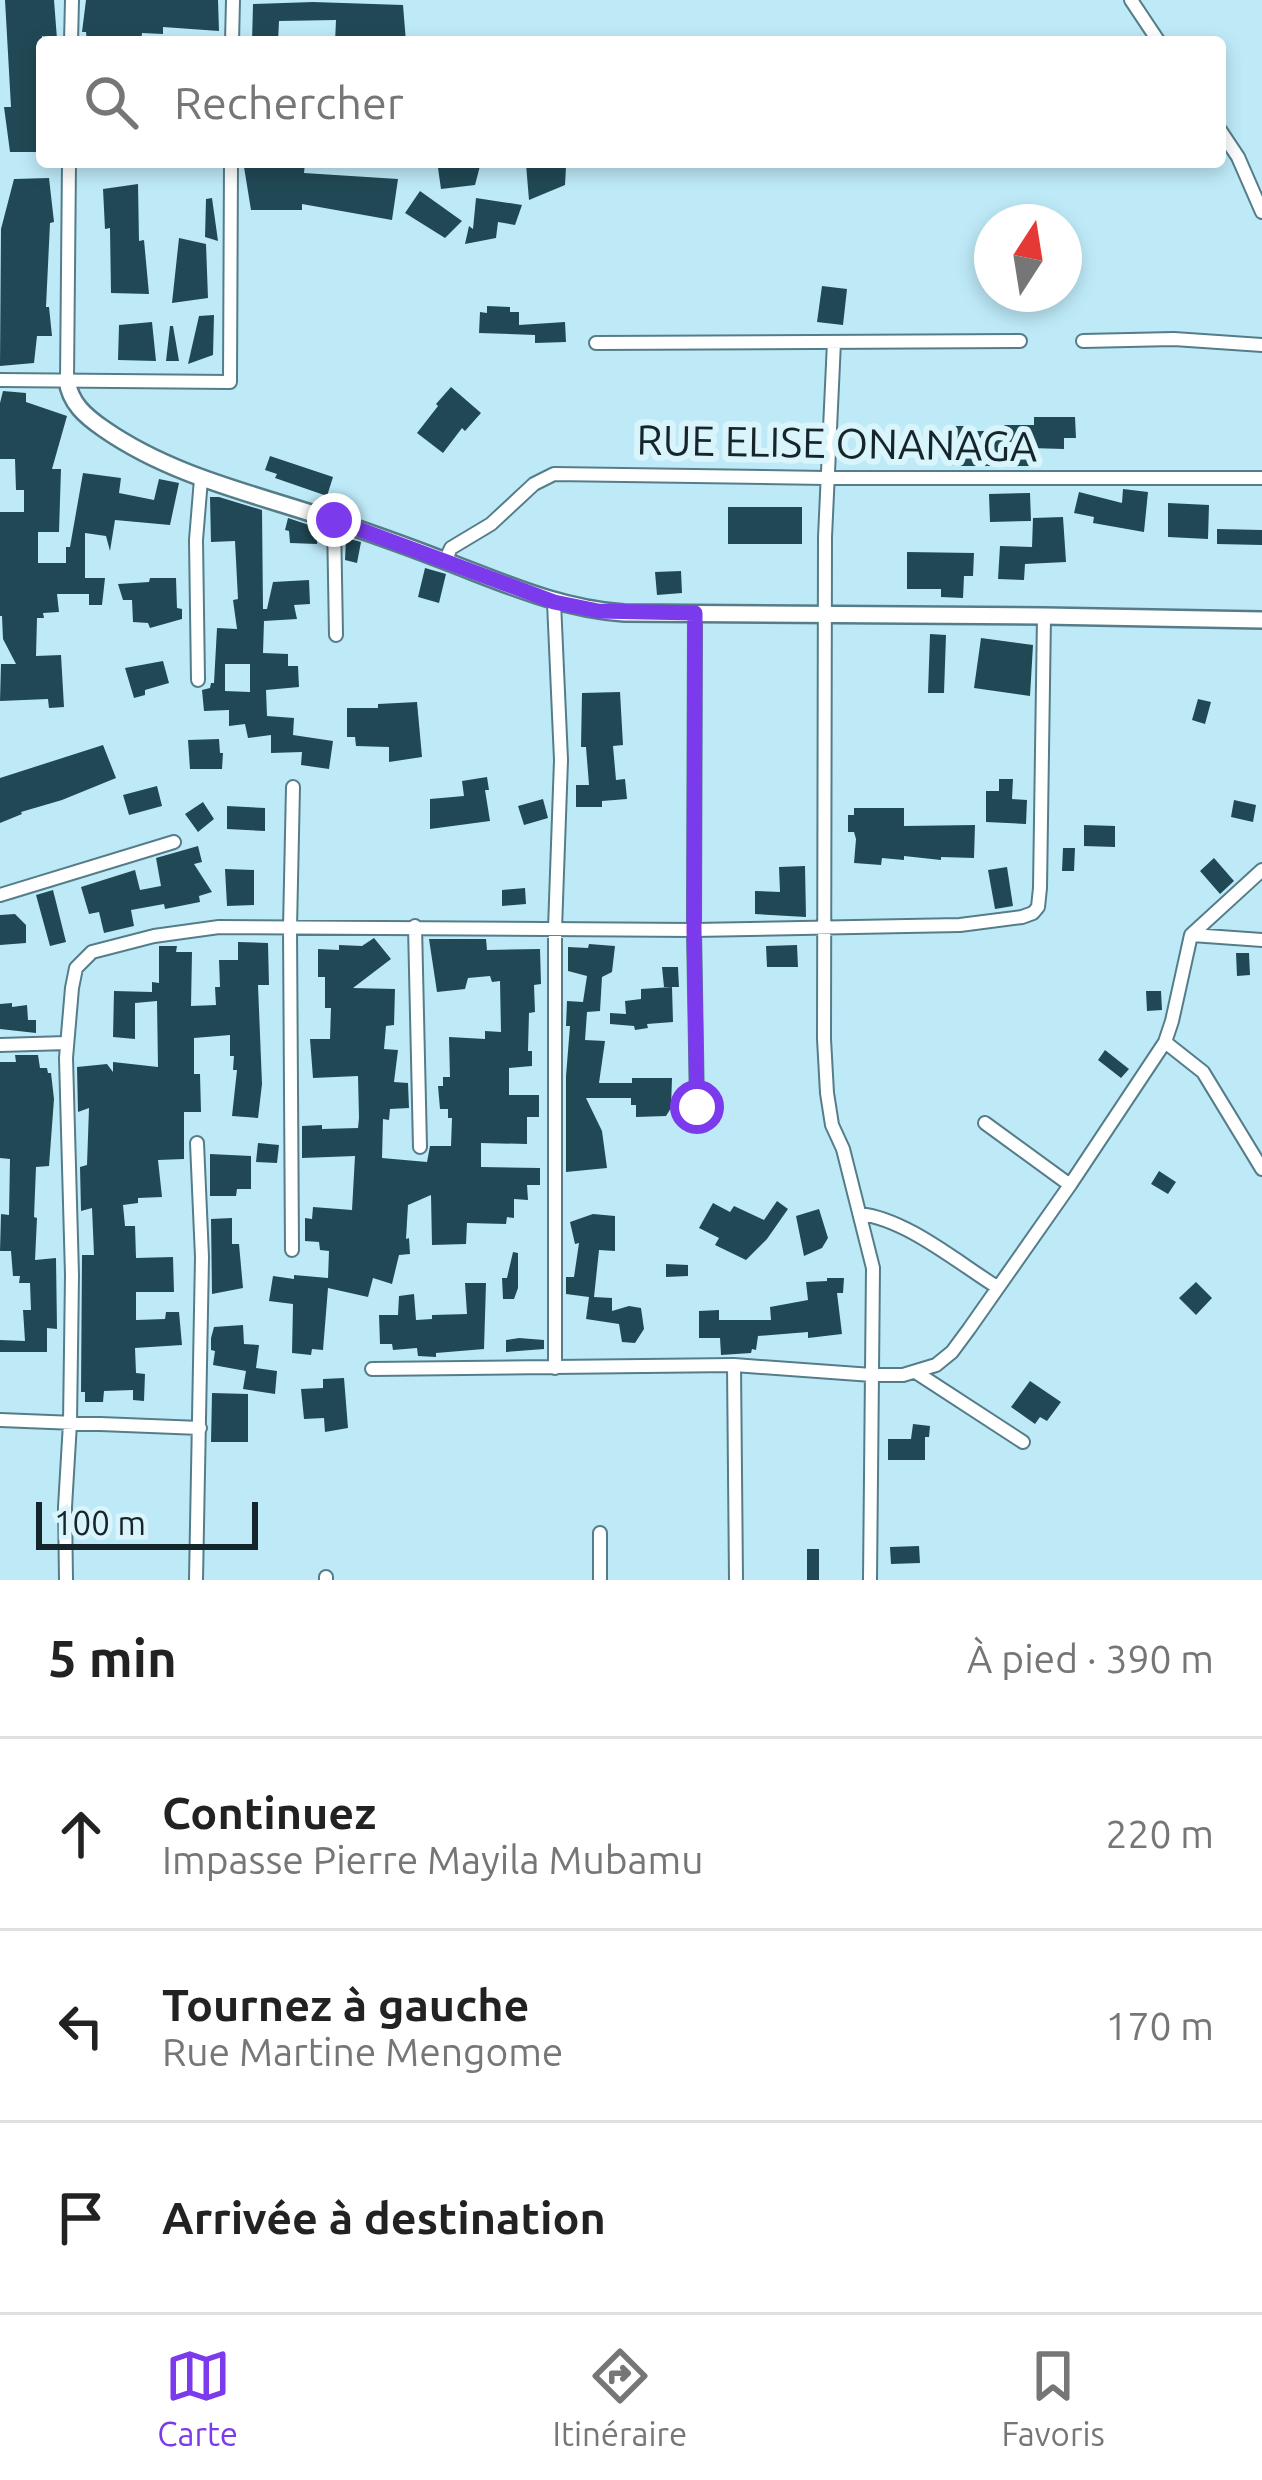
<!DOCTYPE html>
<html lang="fr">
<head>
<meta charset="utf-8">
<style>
  body { margin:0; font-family:Ubuntu,sans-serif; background:#f6f6f6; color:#222 }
  .compass { position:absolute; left:974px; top:204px; width:108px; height:108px; border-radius:50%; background:#fff; box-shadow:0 6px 18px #0003; rotate:12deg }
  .scale { position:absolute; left:36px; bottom:30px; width:222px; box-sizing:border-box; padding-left:12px; border:6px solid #14252b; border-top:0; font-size:33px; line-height:42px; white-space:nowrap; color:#14252b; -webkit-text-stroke:9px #daf4fc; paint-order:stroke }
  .stop { position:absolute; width:36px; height:36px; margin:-27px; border:9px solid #7c3aed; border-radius:50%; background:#fff }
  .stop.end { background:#7c3aed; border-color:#fff; box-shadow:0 3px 12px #0008 }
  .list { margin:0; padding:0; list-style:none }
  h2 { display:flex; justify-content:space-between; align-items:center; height:156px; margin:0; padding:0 48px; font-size:51px }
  h2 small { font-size:39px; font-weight:400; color:#767676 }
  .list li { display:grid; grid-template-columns:78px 1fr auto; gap:36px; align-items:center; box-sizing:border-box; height:192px; padding:0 48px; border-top:3px solid #e0e0e0 }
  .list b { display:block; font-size:45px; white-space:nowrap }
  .list p { margin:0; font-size:39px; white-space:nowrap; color:#767676 }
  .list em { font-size:39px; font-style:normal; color:#767676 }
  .icon { flex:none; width:66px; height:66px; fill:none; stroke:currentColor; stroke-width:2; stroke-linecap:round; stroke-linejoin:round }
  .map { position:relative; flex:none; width:1262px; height:1580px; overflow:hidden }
  .search { position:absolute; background:#fff; box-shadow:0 6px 18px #0003; left:36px; right:36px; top:36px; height:132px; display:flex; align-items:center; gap:30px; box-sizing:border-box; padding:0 42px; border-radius:12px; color:#767676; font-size:45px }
  .sheet { height:732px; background:#fff }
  nav { display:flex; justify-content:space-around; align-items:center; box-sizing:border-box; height:168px; border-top:3px solid #e0e0e0; background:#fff; font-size:33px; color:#767676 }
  nav a { display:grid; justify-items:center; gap:6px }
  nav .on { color:#7c3aed }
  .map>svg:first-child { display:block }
  .building { fill:#214955; fill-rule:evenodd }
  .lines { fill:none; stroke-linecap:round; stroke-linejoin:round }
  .minor-casing { stroke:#547d89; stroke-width:16 }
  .tertiary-casing { stroke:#547d89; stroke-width:20 }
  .minor { stroke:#fff; stroke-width:12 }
  .tertiary { stroke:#fff; stroke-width:15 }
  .route { stroke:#7c3aed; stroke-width:15 }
  .labels { text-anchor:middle; stroke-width:12; stroke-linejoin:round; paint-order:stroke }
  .street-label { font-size:42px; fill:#14252b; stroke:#daf4fc }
</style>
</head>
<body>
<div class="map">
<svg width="1262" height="1580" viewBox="0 0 1262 1580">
  <rect width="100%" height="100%" fill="#beeaf8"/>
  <path class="building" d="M5,0H54L57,39L42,36V152H10L4,107H11Z
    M86,0H218L219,31L163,27V34L142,33L141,42H87L86,32H82Z
    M313,2L403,5L406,42H335L336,20L279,21L278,42H252L253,4Z
    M305,163L304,173L398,179L392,220L302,204V210H251L244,167Z
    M526,164L566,167L565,185L529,200Z
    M480,166L475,185L441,189L438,168Z
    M49,178L54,222L50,223L46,307H49L52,336H37L34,363L0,366L1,229L14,179Z
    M138,184L139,241L144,240L149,294L111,293L110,228L105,229L103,189Z
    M420,191L462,221L445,238L405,213Z
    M212,198L218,241L205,237L206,199Z
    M476,198L522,205L515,225L498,222L496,238L465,244L469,226L473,229Z
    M179,238L206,244L208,298L172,303Z
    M822,286L847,289L843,325L817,322Z
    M487,306L510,307V312H519V325L565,322L566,342L535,343V335L479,333L480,312L487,313Z
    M214,315L213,355L188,364L199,316Z
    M152,322L156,361L118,360L119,325Z
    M170,326H173L179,361H166Z
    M451,387L481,413L465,431L462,428L443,453L417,433L438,406L436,404Z
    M3,391L26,393V402L67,416L52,469H61L59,532H38V563H66V547H70L83,473L121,478L119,493L154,500L159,479L179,483L170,525L115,520L110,551L106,536L85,533V578H105L102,605H89V594H57L59,612L43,613L44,618H37L36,656L61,655L64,707L49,708L48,699L0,701L1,664H16L3,639L2,616H0V512H24V490H16L15,459H0V403Z
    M1034,417H1075L1076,438H1064V449L1030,448V466H948L947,426H973V431H1004V425H1034Z
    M270,456L333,477L327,496L275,478L277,474L265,470Z
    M1123,489L1148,492L1144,532L1093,523L1094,517L1074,513L1079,492L1122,503Z
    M1030,493L1031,521L990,522L989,494Z
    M210,497H219L262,510L263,609H267L273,582L309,580L310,604L294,605L297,619L264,621L263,653L288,654V666H298L299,687L266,690L267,716L294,718L293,735L333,741L329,769L301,765L302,752L271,753V735L248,738L245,724L229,726V710L204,711L202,690L210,688L211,683H214L217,628L237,629L233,600L238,599L235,541L211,542ZM225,664H250V692L225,691Z
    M1168,503L1209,505L1208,539L1168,537Z
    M728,507H802V544H728Z
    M1063,517L1066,562L1025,564L1024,580L998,579L1000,546L1032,547L1033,518Z
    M288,518L318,528L317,544L290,543L289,531L285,530Z
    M1217,529L1262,530V545L1217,544Z
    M346,538L361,542L357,563L345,560Z
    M907,552L974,553L973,576H964L963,598L941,597V589H907Z
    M425,568L446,574L439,603L418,597Z
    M681,571L682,593L657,595L655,572Z
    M150,578H176L177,608L182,609V619L150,628L148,623L133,622L132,600H123L118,584L149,582Z
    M930,634L946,635L944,693H928Z
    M981,638L1033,645L1030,696L974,688Z
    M163,661L169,683L145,690V695L134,698L125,668Z
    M620,692L623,745L613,746L616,780L625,779L627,799L602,801V807H576V785H589L586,747H581L582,693Z
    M1198,699L1211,702L1205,724L1192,720Z
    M417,702L422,757L389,762V747L356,746L355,737H347V708H378V704Z
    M219,739L220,753H223L222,769H190L188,740Z
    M103,745L116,778L62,800L21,812L22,814L0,823V778Z
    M487,777L489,790H485L490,821L430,829V799L464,796L462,781Z
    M999,779H1013L1012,799L1027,800L1026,824L986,822V791H999Z
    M157,786L162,806L129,815L123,795Z
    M543,799L548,818L524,825L518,806Z
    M1234,800L1256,805L1253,822L1231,817Z
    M203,802L214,819L198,832L185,814Z
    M227,806L265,808V831L227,829Z
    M854,808H904V826L975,825L974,858L941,857V860L904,856V860L882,858L881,865L854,863L856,839L854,832H848V815H854Z
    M1084,825L1115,826V847L1084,846Z
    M198,846L202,862L194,864L212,892L199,896L200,902L165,909L164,904L131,910L134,926L104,933L99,912L89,914L81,887L135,870L140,890L161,886L156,858Z
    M1063,848H1075L1074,871H1062Z
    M1214,858L1234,881L1220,894L1200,871Z
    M805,866L806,917L755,914V891L780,892L779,867Z
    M1007,867L1013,906L995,909L988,870Z
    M225,869L254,870V905L227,906Z
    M525,888L526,904L502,906V890Z
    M53,890L66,942L50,946L36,895Z
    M15,914L26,925V943L0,945V915Z
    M374,938L391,959L353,988L395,989L394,1025L386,1026L384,1049L398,1050L394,1082L408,1083L409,1108L390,1109L389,1120L383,1119L382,1158L427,1162L430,1146H451L452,1118H448V1109H440L438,1086H443V1077H450L449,1037L485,1039V1031L501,1032L500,981L492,982L490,976L468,978L465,989L437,992L429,939H486L487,950L540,949L541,984L534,985L535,1012L529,1013L528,1051H532V1066L509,1068V1095H539V1117H527V1144L481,1143V1167L540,1168V1185H527L528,1200L514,1199V1218L507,1217L506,1224L467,1223L466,1244L432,1245L431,1195L408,1205L406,1239L409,1238L410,1254L399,1255L392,1284L373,1278L368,1297L328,1288L323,1350L312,1349L311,1355L292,1353L293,1304L269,1301L273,1276L294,1279V1275L328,1278L329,1251L320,1250L319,1242L305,1241V1218L312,1219L313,1207L352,1210L355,1156L302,1158V1126L322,1125V1129L358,1128L359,1118L358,1076L313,1078L310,1039H330L331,1008H325V977H318V949L339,950V945L362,946Z
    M238,942L268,943L269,985H258L262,1084L258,1118L232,1116L237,1070H233L234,1056H230V1035L194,1038V1074H200L201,1112H184V1159L158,1160L162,1197L138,1198V1203L123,1205L125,1226H135L136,1258L173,1257L174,1292H136V1320L165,1319L166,1312H179L182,1345L135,1348L136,1373L145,1374L144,1401L133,1400V1390L104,1391L103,1402H85V1392H81L82,1255H94L92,1208L81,1211L80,1167L87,1165L89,1108L78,1112L77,1067L107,1064L113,1072V1062L158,1067L157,1001L135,1003V1039L113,1037L114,991L152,992V982L159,983V946H177L176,952H192L191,1006L216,1005L215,987H220L219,960H238Z
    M589,944L615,946L612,972L602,977L600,1011L587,1012L585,1040L605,1041L599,1083H632V1078H672L671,1108L666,1116L636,1117V1105H631V1098H586L602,1131L607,1168L566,1172V1076L570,1026H566L567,1001L583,1002L587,976L568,971V947L588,948Z
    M797,945L798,967H767L766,946Z
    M1236,953H1249L1250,975L1237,976Z
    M662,967H678L679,987H664Z
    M672,987L673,1022L647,1024L648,1028L635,1030L634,1026L610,1024V1013L626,1014L625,1001L641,999V989Z
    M1146,991H1161L1162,1010L1147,1011Z
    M12,1003V1007L27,1005L28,1020H36V1033L0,1029V1004Z
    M1105,1050L1129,1069L1121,1078L1098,1060Z
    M15,1055H38L40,1068H47L48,1073H51L54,1099L49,1166L36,1167L34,1217L37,1218L35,1260L56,1258L57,1329L47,1328V1352H0V1340L25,1341L23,1310H31L30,1283H19L20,1276H13L11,1251H0L1,1214L9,1215L10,1159L0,1158V1062H16Z
    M258,1143L279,1145L277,1163L256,1162Z
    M210,1154L251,1156V1189H237L236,1196H210Z
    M1159,1171L1176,1182L1168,1194L1151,1184Z
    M777,1201L788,1209L767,1239L746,1260L715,1245L719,1238L699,1228L713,1203L730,1212L734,1206L764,1220Z
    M819,1209L828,1238L822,1248L804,1256L796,1216Z
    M593,1214L615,1216V1251L599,1250L594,1297L612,1298V1311L629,1306L641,1308L644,1329L635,1343L622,1342L619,1324L586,1319L589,1297L566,1294V1277H574L579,1243L575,1244L570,1222Z
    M232,1218V1244H239L243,1288L212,1294L211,1219Z
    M513,1252L518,1253V1288L514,1299H503L502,1278H507Z
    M666,1264L688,1265V1276L666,1277Z
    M827,1278H844L843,1293H837L842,1334L808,1338V1332L758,1336L756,1350L752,1349L751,1353L721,1355L720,1338H699V1311L719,1310V1320H771L770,1307L808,1300L806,1282L827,1281Z
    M1196,1282L1212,1298L1196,1315L1179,1298Z
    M465,1283H486L484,1349L436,1353V1357L418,1356L417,1348L393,1350L392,1344H380L379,1315H398L399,1296L414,1294L416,1320L432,1319V1315L467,1314Z
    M243,1325L244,1344L259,1345L256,1368L277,1371L275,1394L243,1389L246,1371L213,1365L215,1351L211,1350V1338L214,1327Z
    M519,1338L544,1340V1349L506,1352V1340Z
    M344,1378L348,1428L325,1432L324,1418L304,1419L301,1389L323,1388V1379Z
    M1030,1381L1061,1402L1047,1421L1040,1417L1035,1424L1011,1407Z
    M212,1393L248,1394V1442H211Z
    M913,1424L930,1426L929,1437H925V1460H888V1439H911Z
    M919,1546L920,1563L891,1564L890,1547Z
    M807,1549H819V1580H807Z"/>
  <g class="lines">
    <defs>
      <path id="minor" d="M1131,0L1159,42
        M71,42L72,0
        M232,42L233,0
        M1220,130L1238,157L1262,212
        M1083,341L1174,339L1262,345
        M834,342L825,537L824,1039L827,1093L832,1125L843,1149L873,1268L870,1580
        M596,343L1020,341
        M0,380L230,382L231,162
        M67,380L69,162
        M334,520L336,635
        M445,561L451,548L491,524L534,484L554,474L826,478H1262
        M554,602L561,760L555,929V1368
        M695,613L694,930L697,1107
        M198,680L196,540L201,479
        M0,895L174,842
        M415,926L420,1147
        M1192,935L1262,940
        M1165,1042L1203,1072L1262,1169
        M0,1045L67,1043
        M985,1123L1070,1185
        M860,1214C906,1219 957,1262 997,1287
        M292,1250L290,928L293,787
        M734,1365L736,1580
        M372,1369L734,1365L872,1375H903L936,1365L952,1352L969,1329L1070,1185L1165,1042L1172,1021L1191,935L1262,870
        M917,1373L1023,1442
        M0,1420L200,1428
        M326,1577V1580
        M66,1580L65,1507L70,1423L72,1275L66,1058L72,988L76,968L92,952L154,936L219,927L694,930L960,925L1022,917L1033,913L1038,907L1040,888L1044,616
        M196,1580L202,1257L197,1143
        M600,1580V1533"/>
      <path id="tertiary" d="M67,380C70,403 85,416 104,429C173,477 256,494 335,521C373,534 410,547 448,562C506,584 561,609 624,613L1044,616L1262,620"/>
    </defs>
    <use href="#minor" class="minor-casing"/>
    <use href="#tertiary" class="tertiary-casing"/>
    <use href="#minor" class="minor"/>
    <use href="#tertiary" class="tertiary"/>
  </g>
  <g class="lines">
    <path class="route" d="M334,520L554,602L598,611L695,613L694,930L697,1107"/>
  </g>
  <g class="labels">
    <g class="street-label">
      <text transform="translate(837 443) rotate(1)" y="15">RUE ELISE ONANAGA</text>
    </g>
  </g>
</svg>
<svg class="compass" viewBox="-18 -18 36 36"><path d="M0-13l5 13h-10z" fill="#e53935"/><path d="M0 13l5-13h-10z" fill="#767676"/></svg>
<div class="scale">100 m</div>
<div class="stop" style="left:697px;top:1107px"></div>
<div class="stop end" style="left:334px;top:520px"></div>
<div class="search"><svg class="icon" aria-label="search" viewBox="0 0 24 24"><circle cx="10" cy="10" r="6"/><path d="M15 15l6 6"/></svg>Rechercher</div>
</div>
<section class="sheet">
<h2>5 min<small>À pied · 390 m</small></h2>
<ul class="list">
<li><svg class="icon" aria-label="ahead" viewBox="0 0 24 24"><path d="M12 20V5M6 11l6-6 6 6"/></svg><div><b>Continuez</b><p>Impasse Pierre Mayila Mubamu</p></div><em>220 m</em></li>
<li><svg class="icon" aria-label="left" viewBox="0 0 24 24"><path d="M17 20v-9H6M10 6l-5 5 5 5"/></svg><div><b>Tournez à gauche</b><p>Rue Martine Mengome</p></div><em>170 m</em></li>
<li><svg class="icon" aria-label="arrive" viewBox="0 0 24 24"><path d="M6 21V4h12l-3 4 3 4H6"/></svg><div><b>Arrivée à destination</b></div></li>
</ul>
</section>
<nav>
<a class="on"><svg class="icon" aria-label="map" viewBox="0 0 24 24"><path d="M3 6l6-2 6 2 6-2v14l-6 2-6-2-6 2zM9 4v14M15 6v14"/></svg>Carte</a>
<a><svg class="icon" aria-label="directions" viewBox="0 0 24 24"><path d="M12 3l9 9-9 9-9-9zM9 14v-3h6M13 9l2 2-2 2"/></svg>Itinéraire</a>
<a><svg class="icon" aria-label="saved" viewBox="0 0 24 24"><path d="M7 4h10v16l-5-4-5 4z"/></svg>Favoris</a>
</nav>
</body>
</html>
